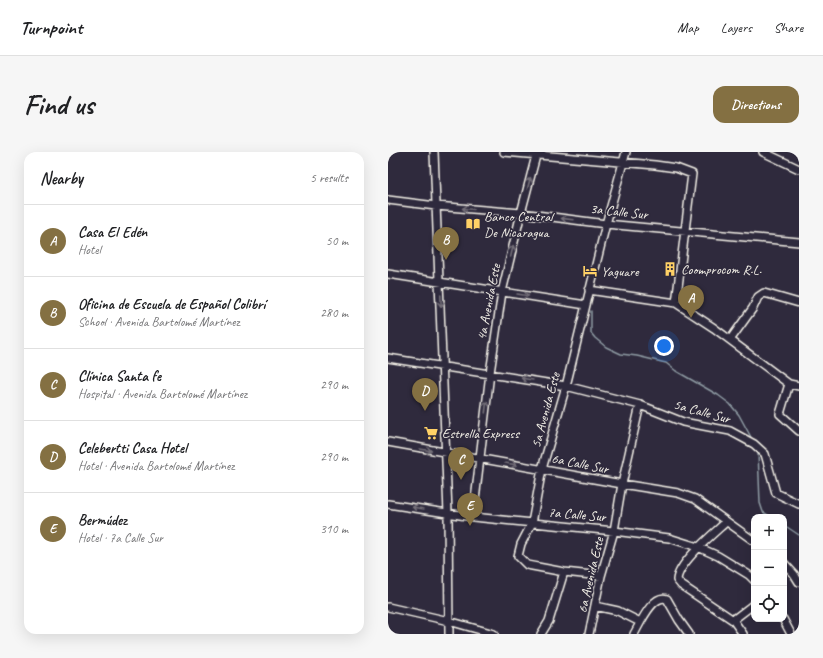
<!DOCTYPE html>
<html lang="en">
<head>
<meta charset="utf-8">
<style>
  body { margin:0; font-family:Caveat,sans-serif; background:#f6f6f6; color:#202124 }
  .controls { position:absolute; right:12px; bottom:12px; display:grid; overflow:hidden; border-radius:8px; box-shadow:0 4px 16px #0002 }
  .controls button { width:36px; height:36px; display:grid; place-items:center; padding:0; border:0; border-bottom:1px solid #e0e0e0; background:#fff; color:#202124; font:20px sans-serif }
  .you { position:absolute; left:276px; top:194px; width:14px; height:14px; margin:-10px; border:3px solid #fff; border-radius:50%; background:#1a73e8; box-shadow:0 0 0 6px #1a73e833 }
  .badge { display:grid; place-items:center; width:26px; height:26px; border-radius:50%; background:#847042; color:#fff; font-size:13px; font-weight:700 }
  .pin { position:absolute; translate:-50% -33px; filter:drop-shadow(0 1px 2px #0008) }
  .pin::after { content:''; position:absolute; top:21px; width:14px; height:12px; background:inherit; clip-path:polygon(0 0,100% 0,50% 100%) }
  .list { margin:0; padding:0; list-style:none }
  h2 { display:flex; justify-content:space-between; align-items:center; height:52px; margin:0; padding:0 16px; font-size:17px }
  h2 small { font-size:13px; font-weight:400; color:#757577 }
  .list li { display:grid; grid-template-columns:26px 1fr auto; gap:12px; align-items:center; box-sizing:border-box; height:72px; padding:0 16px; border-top:1px solid #e0e0e0 }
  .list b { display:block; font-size:15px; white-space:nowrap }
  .list p { margin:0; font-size:13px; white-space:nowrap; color:#757577 }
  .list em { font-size:13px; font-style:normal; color:#757577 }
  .icon { flex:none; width:22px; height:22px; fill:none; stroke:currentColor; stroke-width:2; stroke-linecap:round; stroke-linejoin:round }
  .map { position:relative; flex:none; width:411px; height:482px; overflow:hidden; border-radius:12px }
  header { display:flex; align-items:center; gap:24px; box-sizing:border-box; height:56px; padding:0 20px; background:#fff; border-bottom:1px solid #e0e0e0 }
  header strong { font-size:19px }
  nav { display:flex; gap:22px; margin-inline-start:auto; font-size:14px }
  .intro { display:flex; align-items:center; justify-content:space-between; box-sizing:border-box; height:96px; padding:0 24px }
  h1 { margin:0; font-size:28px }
  .button { padding:10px 18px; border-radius:12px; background:#847042; color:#fff; font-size:14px; font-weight:700 }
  main { display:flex; gap:24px; padding:0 24px }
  aside { flex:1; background:#fff; border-radius:12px; box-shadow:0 4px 16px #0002 }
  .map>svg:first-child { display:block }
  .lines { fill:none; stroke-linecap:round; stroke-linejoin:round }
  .stream { stroke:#8f9ca4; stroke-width:1.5 }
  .minor-casing { stroke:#f4f1e8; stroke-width:10 }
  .minor { stroke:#2f2a3d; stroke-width:7 }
  .oneway { stroke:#747079 }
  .labels { text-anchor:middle; stroke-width:3.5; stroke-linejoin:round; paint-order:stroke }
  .street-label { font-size:14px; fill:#f4f1e8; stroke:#2f2a3d }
  .poi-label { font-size:14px; fill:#f4f1e8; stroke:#2f2a3d; text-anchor:start }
</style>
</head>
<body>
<header>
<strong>Turnpoint</strong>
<nav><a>Map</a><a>Layers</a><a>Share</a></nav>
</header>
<div class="intro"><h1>Find us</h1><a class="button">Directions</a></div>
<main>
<aside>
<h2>Nearby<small>5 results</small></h2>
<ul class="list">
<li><span class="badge">A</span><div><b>Casa El Edén</b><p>Hotel</p></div><em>50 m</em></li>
<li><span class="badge">B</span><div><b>Oficina de Escuela de Español Colibrí</b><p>School · Avenida Bartolomé Martínez</p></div><em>280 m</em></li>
<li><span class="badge">C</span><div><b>Clínica Santa fe</b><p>Hospital · Avenida Bartolomé Martínez</p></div><em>290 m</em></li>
<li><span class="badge">D</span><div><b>Celebertti Casa Hotel</b><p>Hotel · Avenida Bartolomé Martínez</p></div><em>290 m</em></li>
<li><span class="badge">E</span><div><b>Bermúdez</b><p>Hotel · 7a Calle Sur</p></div><em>310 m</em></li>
</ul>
</aside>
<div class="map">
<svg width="411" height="482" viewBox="0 0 411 482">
  <rect width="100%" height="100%" fill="#2f2a3d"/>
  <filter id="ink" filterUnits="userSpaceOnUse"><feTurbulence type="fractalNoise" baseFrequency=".025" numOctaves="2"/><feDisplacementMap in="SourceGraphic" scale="8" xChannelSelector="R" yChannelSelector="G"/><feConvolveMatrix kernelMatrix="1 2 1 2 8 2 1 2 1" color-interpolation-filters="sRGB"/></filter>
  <g filter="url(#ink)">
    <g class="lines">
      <path class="stream" d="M203,159V181L207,186L218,195L233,202L249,204L278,211L288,219L330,243L342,252L351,263L364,287
        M370,300L372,351L375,360L383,365
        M396,373L411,383"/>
      <defs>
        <path id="minor" d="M46,0L60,361L61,482
          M116,0L267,13L288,16L304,22L288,151
          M375,0L411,17
          M0,48L48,54L133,61L218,72L411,90
          M0,122L198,153
          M201,138L288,151L326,176L401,232L411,234
          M342,188L365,156L370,145L376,141L411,151
          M0,206L178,234L252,253L295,270L342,279L366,292L377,302L388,341L411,352
          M401,232L392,262L411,279
          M0,290L234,332L290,341L307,347L366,389
          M0,352L85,365L226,379L281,386L310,395L330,404L361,423L366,428
          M85,365L102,221L114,140L133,61L149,0
          M338,370C325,382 290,411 289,428L293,433L345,468L355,482
          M396,411L406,422L411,430
          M213,424L176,420L139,413L130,404L133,392L144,371L154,317L178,234L218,72L238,0
          M207,454L230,459L252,470
          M0,455L61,469L106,482
          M395,467L403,482
          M345,468L366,452
          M153,482L161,469L176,420
          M201,482L213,424L226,379L234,332L252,253
          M246,482C252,472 265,441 279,447L291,468L301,482"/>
      </defs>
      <use href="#minor" class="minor-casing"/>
      <use href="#minor" class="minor"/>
    </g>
    <defs><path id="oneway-shaft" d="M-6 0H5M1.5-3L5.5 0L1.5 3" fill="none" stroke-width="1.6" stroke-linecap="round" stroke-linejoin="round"/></defs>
    <g class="oneway">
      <use href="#oneway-shaft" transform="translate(141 31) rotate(-75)"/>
      <use href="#oneway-shaft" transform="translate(80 57) rotate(-175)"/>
      <use href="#oneway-shaft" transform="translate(179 67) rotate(-173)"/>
      <use href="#oneway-shaft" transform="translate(124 99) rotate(-77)"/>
      <use href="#oneway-shaft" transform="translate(135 143) rotate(9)"/>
      <use href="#oneway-shaft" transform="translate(53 149) rotate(88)"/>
      <use href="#oneway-shaft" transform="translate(139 227) rotate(-171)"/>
      <use href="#oneway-shaft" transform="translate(98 255) rotate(-83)"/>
      <use href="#oneway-shaft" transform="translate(38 298) rotate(10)"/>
      <use href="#oneway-shaft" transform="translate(123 312) rotate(9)"/>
      <use href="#oneway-shaft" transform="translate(30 356) rotate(-171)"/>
    </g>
  </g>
  <defs>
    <symbol id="library-bare" viewBox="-9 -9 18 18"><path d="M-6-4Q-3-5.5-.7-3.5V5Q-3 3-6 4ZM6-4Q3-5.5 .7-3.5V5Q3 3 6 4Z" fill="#ffd166" stroke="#2f2a3d" stroke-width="2.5" paint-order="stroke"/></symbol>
    <symbol id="building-bare" viewBox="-9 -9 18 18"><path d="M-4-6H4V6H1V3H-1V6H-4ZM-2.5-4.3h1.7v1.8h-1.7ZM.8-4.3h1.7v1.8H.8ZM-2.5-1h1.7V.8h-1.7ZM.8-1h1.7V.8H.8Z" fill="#ffd166" stroke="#2f2a3d" stroke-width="2.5" paint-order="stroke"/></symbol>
    <symbol id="hotel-bare" viewBox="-9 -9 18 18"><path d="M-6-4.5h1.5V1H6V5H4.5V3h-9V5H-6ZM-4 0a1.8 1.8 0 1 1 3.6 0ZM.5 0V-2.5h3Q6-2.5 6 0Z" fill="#ffd166" stroke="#2f2a3d" stroke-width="2.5" paint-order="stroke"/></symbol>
    <symbol id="supermarket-bare" viewBox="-9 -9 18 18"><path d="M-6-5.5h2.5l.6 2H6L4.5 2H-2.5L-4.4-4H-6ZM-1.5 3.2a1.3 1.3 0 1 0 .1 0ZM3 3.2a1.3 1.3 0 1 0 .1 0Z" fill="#ffd166" stroke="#2f2a3d" stroke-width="2.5" paint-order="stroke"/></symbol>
  </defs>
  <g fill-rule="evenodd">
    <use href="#library-bare" x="75" y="62" width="20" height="20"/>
    <use href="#building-bare" x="272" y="107" width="20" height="20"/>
    <use href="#hotel-bare" x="192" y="109" width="20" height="20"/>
    <use href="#supermarket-bare" x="33" y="271" width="20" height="20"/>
  </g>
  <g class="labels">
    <g class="street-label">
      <text transform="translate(231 59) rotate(6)" y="5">3a Calle Sur</text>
      <text transform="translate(100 150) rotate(-79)" y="5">4a Avenida Este</text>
      <text transform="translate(157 258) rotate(-75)" y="5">5a Avenida Este</text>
      <text transform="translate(314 259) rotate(15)" y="5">5a Calle Sur</text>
      <text transform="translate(192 311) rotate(11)" y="5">6a Calle Sur</text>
      <text transform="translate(189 362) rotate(5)" y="5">7a Calle Sur</text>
      <text transform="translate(202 423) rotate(-77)" y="5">6a Avenida Este</text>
    </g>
    <g class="poi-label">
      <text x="96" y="69">Banco Central<tspan x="96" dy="16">De Nicaragua</tspan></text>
      <text x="293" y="122">Coomprocom R.L.</text>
      <text x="213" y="124">Yaguare</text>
      <text x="54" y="286">Estrella Express</text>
    </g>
  </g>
</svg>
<div class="controls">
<button>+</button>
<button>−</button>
<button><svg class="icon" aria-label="locate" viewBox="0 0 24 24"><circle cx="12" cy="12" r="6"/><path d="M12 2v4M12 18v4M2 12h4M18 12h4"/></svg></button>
</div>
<div class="you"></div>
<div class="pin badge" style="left:303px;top:166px">A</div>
<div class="pin badge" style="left:58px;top:108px">B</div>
<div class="pin badge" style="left:73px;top:328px">C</div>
<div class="pin badge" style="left:37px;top:259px">D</div>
<div class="pin badge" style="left:82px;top:374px">E</div>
</div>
</main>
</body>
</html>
